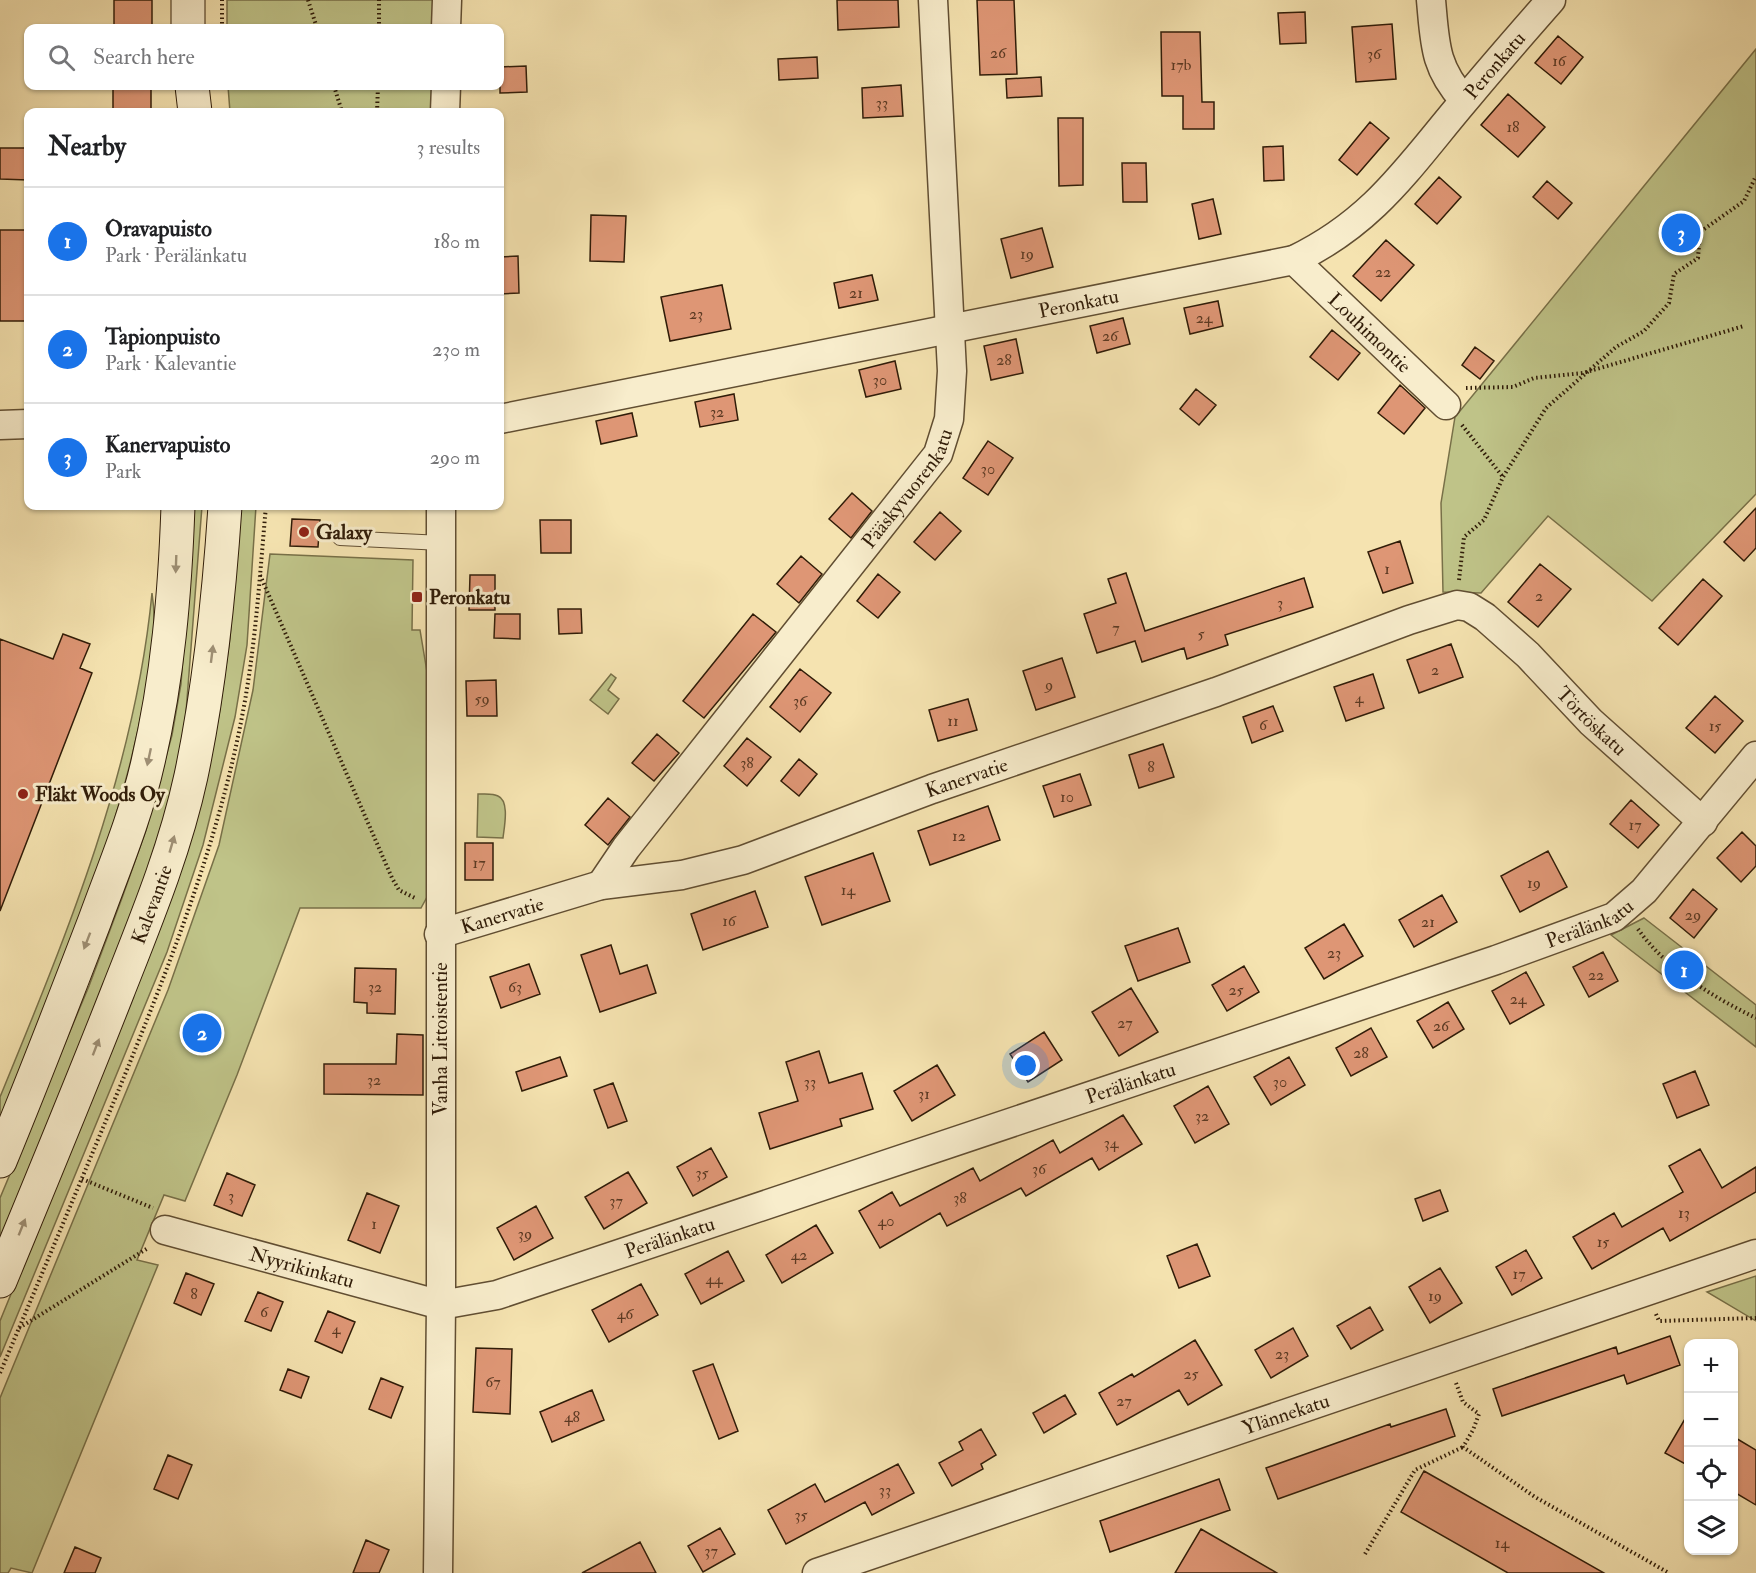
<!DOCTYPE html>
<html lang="en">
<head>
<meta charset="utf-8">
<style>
  body { margin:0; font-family:"IM FELL Double Pica",serif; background:#f6f6f6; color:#202124 }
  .controls { position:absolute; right:18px; bottom:18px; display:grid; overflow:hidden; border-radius:12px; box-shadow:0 2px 4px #0004 }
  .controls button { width:54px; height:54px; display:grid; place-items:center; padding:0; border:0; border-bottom:2px solid #e0e0e0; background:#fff; color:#202124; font:30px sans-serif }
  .you { position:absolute; left:1026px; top:1066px; width:21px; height:21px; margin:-15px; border:4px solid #fff; border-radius:50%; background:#1a73e8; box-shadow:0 0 0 9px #1a73e833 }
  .badge { display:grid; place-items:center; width:39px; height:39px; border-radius:50%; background:#1a73e8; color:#fff; font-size:20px; font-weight:700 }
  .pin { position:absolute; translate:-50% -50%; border:3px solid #fff; box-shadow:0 2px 6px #0006 }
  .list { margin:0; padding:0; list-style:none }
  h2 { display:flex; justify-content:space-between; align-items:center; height:78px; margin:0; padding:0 24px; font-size:26px }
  h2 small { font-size:20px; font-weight:400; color:#757577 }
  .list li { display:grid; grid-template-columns:39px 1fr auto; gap:18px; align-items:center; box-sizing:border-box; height:108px; padding:0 24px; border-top:2px solid #e0e0e0 }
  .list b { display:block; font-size:22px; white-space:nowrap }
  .list p { margin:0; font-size:20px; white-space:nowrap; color:#757577 }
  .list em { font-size:20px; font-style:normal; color:#757577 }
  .icon { flex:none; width:33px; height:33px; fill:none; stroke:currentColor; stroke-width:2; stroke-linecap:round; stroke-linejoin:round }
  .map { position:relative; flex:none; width:1756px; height:1573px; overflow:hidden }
  .search { position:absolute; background:#fff; box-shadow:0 2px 4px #0004; left:24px; top:24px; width:480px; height:66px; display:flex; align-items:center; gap:15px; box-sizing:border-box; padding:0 21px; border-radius:12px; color:#757577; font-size:22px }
  .panel { position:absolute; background:#fff; box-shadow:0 2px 4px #0004; left:24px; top:108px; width:480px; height:402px; border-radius:12px }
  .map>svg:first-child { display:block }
  .green { fill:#bfc388; stroke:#787048; stroke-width:1.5 }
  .building { fill:#de9675; stroke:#301c08; stroke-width:1.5 }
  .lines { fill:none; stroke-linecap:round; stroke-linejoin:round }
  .lane-casing { stroke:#614e32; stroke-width:16 }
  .street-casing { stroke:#614e32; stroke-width:31 }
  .secondary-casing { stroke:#301c08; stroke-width:35 }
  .path { stroke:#301c08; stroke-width:4; stroke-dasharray:1.5 3; stroke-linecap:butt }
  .lane { stroke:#f8edcc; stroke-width:14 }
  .street { stroke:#f8edcc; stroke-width:28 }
  .secondary { stroke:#f8edcc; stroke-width:33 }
  .oneway { fill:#9e8f74 }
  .poi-dot { fill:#8f2418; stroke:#f8edcc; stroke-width:2 }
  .labels { text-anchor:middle; stroke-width:6; stroke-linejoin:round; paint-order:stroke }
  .number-label { font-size:16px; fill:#5c3a23 }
  .street-label { font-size:20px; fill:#301c08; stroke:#f8edcc }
  .poi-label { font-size:20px; font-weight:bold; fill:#301c08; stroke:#f8edcc; text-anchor:start }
</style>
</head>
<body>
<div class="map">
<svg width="1756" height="1573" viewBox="0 0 1756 1573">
  <rect width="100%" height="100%" fill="#f5e3b0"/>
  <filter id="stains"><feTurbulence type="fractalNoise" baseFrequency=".00333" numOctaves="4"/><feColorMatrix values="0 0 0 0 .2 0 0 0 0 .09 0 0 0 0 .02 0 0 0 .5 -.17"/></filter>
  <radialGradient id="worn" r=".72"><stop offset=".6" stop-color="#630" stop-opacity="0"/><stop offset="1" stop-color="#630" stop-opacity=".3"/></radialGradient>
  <path class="green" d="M227,0H434V28H227Z
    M1756,49V494L1652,601L1548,516L1481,593L1443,592L1441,503L1455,417Z
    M228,86H433V112H230Z
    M194,506H202L184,738L178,774L138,907L0,1252V1198L89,986L122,898L146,830L172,735L181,684Z
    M240,506H256L247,645L235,717L203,845L167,952L0,1357V1321L109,1054L206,780L219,715L230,638Z
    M270,554L413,560L412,630H420L429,684L427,897L421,908H300L237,1075L185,1201L164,1195L137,1260L158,1265L32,1573L11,1568L8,1573H0V1398L168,990L219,845L253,690Z
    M152,593C158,631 150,669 143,706C115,851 55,985 0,1120V1097C67,934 135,770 152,593Z
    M611,674L616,678L608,690L619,699L608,714L590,700Z
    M478,794C484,794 493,793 498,796C510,801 504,828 503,838L477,837Z
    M1644,918L1756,1005V1047L1611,935Z
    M1756,1276V1321L1707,1292Z"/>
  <path class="building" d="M114,0H152V28H114Z
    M837,0H898L899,27L838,30Z
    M977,0H1014L1017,74L980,75Z
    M1305,12L1306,43L1280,44L1278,13Z
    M1392,24L1396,79L1356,82L1352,27Z
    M1161,32H1200L1202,102H1214V129H1183V96H1162Z
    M1558,36L1583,57L1561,84L1535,63Z
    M817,57L818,78L779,80L778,59Z
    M526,66L527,92L500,93V67Z
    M1041,77L1042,96L1007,98L1006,79Z
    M901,85L903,116L863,118L862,88Z
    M113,86H151V112H113Z
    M1508,94L1545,127L1518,157L1481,125Z
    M1058,118H1083V185L1059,186Z
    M1370,122L1389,138L1357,175L1339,160Z
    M1283,146L1284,180L1264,181L1263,147Z
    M0,148H28V180L0,179Z
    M1122,163H1146L1147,202H1123Z
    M1439,177L1461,197L1437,224L1415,204Z
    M1547,181L1572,203L1558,219L1533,197Z
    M1213,199L1221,234L1199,239L1192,204Z
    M591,215L626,216L624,262L590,261Z
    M1042,228L1053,267L1011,278L1001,239Z
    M0,230H28V321H0Z
    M1386,240L1414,265L1381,301L1353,276Z
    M518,256L519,293L500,294V257Z
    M872,275L878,300L839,308L834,283Z
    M722,285L731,329L670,341L661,297Z
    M1218,301L1223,326L1190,334L1184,308Z
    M1123,318L1130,344L1097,353L1090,326Z
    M1332,330L1360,353L1338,380L1310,357Z
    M1016,339L1023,373L991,380L984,346Z
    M1475,347L1494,361L1480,379L1462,365Z
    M895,361L901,389L866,397L859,370Z
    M1400,385L1425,408L1404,434L1378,413Z
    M1196,389L1216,405L1199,425L1180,409Z
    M734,394L738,420L700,427L695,402Z
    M632,413L637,436L601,444L596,421Z
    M988,441L1013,458L988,495L963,478Z
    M852,493L872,511L851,538L829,519Z
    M1756,508V548L1744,561L1724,542Z
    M940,512L961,531L935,560L914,542Z
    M292,519L320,520L318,547L290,546Z
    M540,520H571V553H541Z
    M1400,541L1413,583L1383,593L1368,552Z
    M801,556L822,574L799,603L777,584Z
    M1540,564L1571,589L1538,627L1508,602Z
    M1126,573L1145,631L1304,578L1313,607L1225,635L1228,645L1187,659L1184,648L1142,662L1135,641L1097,653L1084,614L1116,603L1108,579Z
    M878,574L900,592L878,618L857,601Z
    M470,575H495V610H469Z
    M1703,579L1722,596L1678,645L1659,628Z
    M558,609H581L582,633L559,634Z
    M495,614H520V639L494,638Z
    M753,614L776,632L704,718L683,701Z
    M63,634L90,644L80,668L92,673L0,911V639L53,659Z
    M1451,644L1463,677L1419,693L1407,660Z
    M1062,658L1075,697L1036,710L1023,671Z
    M800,669L831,693L800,732L770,707Z
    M1373,674L1384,708L1346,721L1334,687Z
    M496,680L497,716H467L466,681Z
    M1715,696L1743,721L1715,753L1686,728Z
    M968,699L977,730L938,741L929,710Z
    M1273,706L1283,731L1252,743L1243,717Z
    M657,734L679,753L654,781L632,763Z
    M747,738L771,757L747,786L724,766Z
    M1163,744L1174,777L1139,788L1129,755Z
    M799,759L817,774L799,796L781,781Z
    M1080,774L1091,805L1054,817L1043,786Z
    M608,798L630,817L608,845L585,825Z
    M1631,800L1659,825L1638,848L1610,824Z
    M988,806L1000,840L930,865L918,831Z
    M1742,832L1756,846V866L1741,882L1717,858Z
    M465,843H493V880H465Z
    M1548,851L1567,887L1520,912L1501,876Z
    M873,853L890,901L822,925L805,877Z
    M1693,889L1717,909L1694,938L1670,918Z
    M755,891L768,927L703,950L691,914Z
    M1442,895L1457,922L1414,947L1399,920Z
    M1344,924L1363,956L1324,979L1305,948Z
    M1178,928L1190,962L1138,981L1125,946Z
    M611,945L620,974L647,965L656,993L600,1012L581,955Z
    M1603,952L1618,981L1589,997L1573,967Z
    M529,964L540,994L501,1008L490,977Z
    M1244,966L1259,992L1227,1011L1212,985Z
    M355,968L396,969L395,1014L367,1013V1003L354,1002Z
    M1526,972L1544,1005L1510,1024L1492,991Z
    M1131,988L1158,1032L1119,1056L1092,1012Z
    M1448,1002L1464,1029L1433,1048L1417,1021Z
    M1371,1028L1387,1057L1351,1076L1336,1048Z
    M1044,1032L1062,1060L1028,1082L1010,1054Z
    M397,1034L423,1035V1095L324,1094V1064H396Z
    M819,1051L829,1083L862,1073L873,1109L840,1119L842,1126L770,1149L759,1113L798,1101L786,1062Z
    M560,1057L567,1076L522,1091L516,1072Z
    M1289,1057L1305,1085L1271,1105L1254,1077Z
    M937,1065L955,1095L912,1121L894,1091Z
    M1695,1071L1709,1105L1677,1118L1663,1084Z
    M613,1083L627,1121L608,1128L594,1090Z
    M1208,1086L1229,1124L1195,1143L1174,1106Z
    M1123,1115L1142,1144L1099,1170L1092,1158L1026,1196L1021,1188L947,1226L940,1213L880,1248L859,1211L892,1192L900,1206L973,1168L980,1181L1053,1140L1060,1153Z
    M711,1148L727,1177L693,1196L677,1167Z
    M1700,1149L1722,1188L1756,1167V1192L1670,1241L1663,1228L1592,1269L1573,1237L1614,1213L1622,1227L1683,1192L1669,1166Z
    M628,1172L647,1203L604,1229L585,1197Z
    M227,1173L255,1185L242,1216L214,1205Z
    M1440,1190L1448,1211L1423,1221L1415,1199Z
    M367,1193L399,1206L380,1253L348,1240Z
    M536,1206L553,1238L514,1260L497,1228Z
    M816,1225L833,1253L782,1283L766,1255Z
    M1197,1244L1210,1276L1179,1288L1167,1256Z
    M1526,1250L1542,1278L1512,1295L1496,1267Z
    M728,1251L744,1281L701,1304L685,1274Z
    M1440,1268L1462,1303L1430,1323L1409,1287Z
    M186,1273L214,1284L201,1315L174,1303Z
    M641,1284L658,1315L609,1342L592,1310Z
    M258,1292L283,1302L271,1331L245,1321Z
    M1370,1307L1383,1330L1351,1349L1337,1326Z
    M328,1311L355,1322L342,1353L315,1341Z
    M1293,1328L1308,1356L1271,1378L1255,1350Z
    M1670,1336L1680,1365L1627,1384L1624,1375L1502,1416L1493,1389L1616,1347L1618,1354Z
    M1195,1340L1222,1385L1188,1405L1179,1390L1117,1425L1099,1393L1132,1374L1134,1377Z
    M476,1348L512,1349L510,1414L473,1412Z
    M713,1364L738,1431L719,1439L693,1371Z
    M288,1369L309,1377L301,1398L280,1390Z
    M381,1378L403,1387L391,1418L369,1409Z
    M592,1390L604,1420L552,1442L540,1412Z
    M1065,1395L1076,1414L1044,1433L1033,1413Z
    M1446,1409L1455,1436L1278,1499L1266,1468L1390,1424L1391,1427Z
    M1689,1412V1466L1665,1453Z
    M981,1429L996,1455L981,1464L983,1469L952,1486L939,1463L963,1450L959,1442Z
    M1734,1437L1756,1450V1505L1734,1492Z
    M168,1455L192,1465L178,1499L154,1489Z
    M898,1464L914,1493L872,1515L865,1502L786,1544L768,1510L815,1484L825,1502Z
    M1424,1471L1604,1573H1508L1401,1512Z
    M1219,1479L1230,1510L1110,1552L1100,1521Z
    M720,1528L735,1554L703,1572L688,1546Z
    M1201,1529L1277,1573H1175Z
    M366,1540L389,1550L379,1573H353Z
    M640,1542L656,1573H582Z
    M75,1547L101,1558L95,1573H64Z"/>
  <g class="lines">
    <defs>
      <path id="lane" d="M340,538L442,543"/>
      <g id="street">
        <path d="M1431,0C1435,43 1434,67 1464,100"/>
        <path d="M446,28L447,0"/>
        <path d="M445,112L446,86"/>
        <path id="s1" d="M1294,260L1446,405"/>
        <path id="s2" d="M500,419L1294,260C1375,221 1409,166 1465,100C1493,66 1522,33 1551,0"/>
        <path d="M0,425L28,424"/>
        <path id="s3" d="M601,885L626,848L938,454L949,419L952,371L933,0"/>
        <path id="s4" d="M439,934L601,885L682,875L743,860L932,789L1216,692L1409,620L1457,605L1469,607L1485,617L1528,655L1591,722L1703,822"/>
        <path id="s5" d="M165,1230L441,1305L497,1295L1496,960L1614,917L1644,891L1756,756"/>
        <path d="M438,1573L441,1305V506"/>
        <path id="s6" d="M817,1573L1756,1254"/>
      </g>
      <g id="secondary">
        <path d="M188,28V0"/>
        <path d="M192,86L195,112"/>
        <path d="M0,1161C33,1081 64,1001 95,920C114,868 136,816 148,762C168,677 175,592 178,506"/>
        <path id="s7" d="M0,1281C40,1184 80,1088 118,991C146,920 175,850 191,776C210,686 219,597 225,506"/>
      </g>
    </defs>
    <use href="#lane" class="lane-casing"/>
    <use href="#street" class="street-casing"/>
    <use href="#secondary" class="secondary-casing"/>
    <path class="path" d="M308,0L317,28
      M222,28V0
      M379,28V0
      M334,86L342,112
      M377,112L378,86
      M1466,388L1513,387L1534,378L1583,373L1744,326
      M1462,425L1503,477
      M260,575L392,878L399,890L417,899
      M1459,580L1464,537L1484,520L1503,477L1546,408L1616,347L1644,331L1669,303L1674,274L1698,258L1700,232L1744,201L1756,176
      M1638,929C1666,969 1713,997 1756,1018
      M82,1179L153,1208
      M1656,1314L1659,1321L1756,1318
      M19,1328L148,1248
      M0,1373C42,1274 83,1176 124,1077C173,956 221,834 244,706C256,640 260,572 266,506
      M1456,1383L1463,1402L1479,1414L1473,1430L1463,1447L1535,1497L1669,1573
      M1365,1554L1415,1470L1463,1447"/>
    <use href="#lane" class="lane"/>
    <use href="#street" class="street"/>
    <use href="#secondary" class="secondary"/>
  </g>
  <defs><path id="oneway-solid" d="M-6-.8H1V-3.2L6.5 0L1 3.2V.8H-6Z" transform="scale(1.5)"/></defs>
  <g class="oneway">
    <use href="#oneway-solid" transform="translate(176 564) rotate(92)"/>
    <use href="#oneway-solid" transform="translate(212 654) rotate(-83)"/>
    <use href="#oneway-solid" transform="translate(149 757) rotate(102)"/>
    <use href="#oneway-solid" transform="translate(172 844) rotate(-74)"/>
    <use href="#oneway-solid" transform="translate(87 941) rotate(111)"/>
    <use href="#oneway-solid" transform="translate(96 1047) rotate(-69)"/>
    <use href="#oneway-solid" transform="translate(22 1227) rotate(-68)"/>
  </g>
  <g class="poi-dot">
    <circle cx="304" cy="532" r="6"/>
    <rect x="411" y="591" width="12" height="12" rx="3"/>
    <circle cx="23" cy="794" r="6"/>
  </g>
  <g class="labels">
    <g class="number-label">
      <text x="998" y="58">26</text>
      <text x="1374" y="59">36</text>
      <text x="1559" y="66">16</text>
      <text x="1181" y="70">17b</text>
      <text x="882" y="108">33</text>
      <text x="1513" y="132">18</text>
      <text x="1027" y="259">19</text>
      <text x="1383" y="277">22</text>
      <text x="856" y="298">21</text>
      <text x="696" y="319">23</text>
      <text x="1204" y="323">24</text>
      <text x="1110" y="341">26</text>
      <text x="1004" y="365">28</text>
      <text x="880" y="385">30</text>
      <text x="717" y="417">32</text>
      <text x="988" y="474">30</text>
      <text x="1387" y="574">1</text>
      <text x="1539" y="601">2</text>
      <text x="1280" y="608">3</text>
      <text x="1116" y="633">7</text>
      <text x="1201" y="639">5</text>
      <text x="1435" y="675">2</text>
      <text x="1049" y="690">9</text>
      <text x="1359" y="703">4</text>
      <text x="482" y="704">59</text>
      <text x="800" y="706">36</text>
      <text x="953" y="726">11</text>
      <text x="1263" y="730">6</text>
      <text x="1715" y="731">15</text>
      <text x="747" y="768">38</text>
      <text x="1151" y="772">8</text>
      <text x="1067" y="802">10</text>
      <text x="1635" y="830">17</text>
      <text x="959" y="841">12</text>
      <text x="479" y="868">17</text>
      <text x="1534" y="888">19</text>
      <text x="848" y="895">14</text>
      <text x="1693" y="920">29</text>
      <text x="729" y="926">16</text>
      <text x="1428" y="927">21</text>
      <text x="1334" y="958">23</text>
      <text x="1596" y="980">22</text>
      <text x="375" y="992">32</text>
      <text x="515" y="992">63</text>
      <text x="1236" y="995">25</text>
      <text x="1518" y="1004">24</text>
      <text x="1125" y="1028">27</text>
      <text x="1441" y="1031">26</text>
      <text x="1361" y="1058">28</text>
      <text x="374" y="1085">32</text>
      <text x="810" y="1087">33</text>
      <text x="1280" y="1087">30</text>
      <text x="924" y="1099">31</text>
      <text x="1202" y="1121">32</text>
      <text x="1111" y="1148">34</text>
      <text x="1039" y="1174">36</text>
      <text x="702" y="1178">35</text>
      <text x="231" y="1201">3</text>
      <text x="960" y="1203">38</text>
      <text x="616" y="1206">37</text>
      <text x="1684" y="1218">13</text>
      <text x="886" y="1226">40</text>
      <text x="374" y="1229">1</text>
      <text x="525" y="1239">39</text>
      <text x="1603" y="1247">15</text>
      <text x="799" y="1260">42</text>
      <text x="1519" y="1279">17</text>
      <text x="714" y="1284">44</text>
      <text x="194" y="1299">8</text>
      <text x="1435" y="1301">19</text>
      <text x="264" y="1317">6</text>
      <text x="625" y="1319">46</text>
      <text x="336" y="1334">4</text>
      <text x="1282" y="1359">23</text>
      <text x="1191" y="1379">25</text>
      <text x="493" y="1387">67</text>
      <text x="1124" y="1406">27</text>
      <text x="572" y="1422">48</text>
      <text x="885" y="1495">33</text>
      <text x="801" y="1520">35</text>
      <text x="1502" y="1548">14</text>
      <text x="711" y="1556">37</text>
    </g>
    <g class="street-label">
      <text dy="7" stroke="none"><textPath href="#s2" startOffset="1092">Peronkatu</textPath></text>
      <text dy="7" stroke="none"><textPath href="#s2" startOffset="590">Peronkatu</textPath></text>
      <text dy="7" stroke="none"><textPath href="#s1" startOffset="105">Louhimontie</textPath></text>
      <text dy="7" stroke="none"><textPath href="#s3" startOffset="502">Pääskyvuorenkatu</textPath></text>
      <text dy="7" stroke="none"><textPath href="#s4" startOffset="1252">Törtöskatu</textPath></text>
      <text dy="7" stroke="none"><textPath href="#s4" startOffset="552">Kanervatie</textPath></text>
      <text dy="7" stroke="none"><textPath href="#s7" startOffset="406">Kalevantie</textPath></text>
      <text dy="7" stroke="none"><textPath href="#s4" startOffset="66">Kanervatie</textPath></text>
      <text dy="7" stroke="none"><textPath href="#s5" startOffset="1497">Perälänkatu</textPath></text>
      <text transform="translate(440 1039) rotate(-90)" y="7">Vanha Littoistentie</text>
      <text dy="7" stroke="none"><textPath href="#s5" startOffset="1011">Perälänkatu</textPath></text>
      <text dy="7" stroke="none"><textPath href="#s5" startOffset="525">Perälänkatu</textPath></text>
      <text dy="7" stroke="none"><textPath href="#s5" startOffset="142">Nyyrikinkatu</textPath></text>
      <text dy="7" stroke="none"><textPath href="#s6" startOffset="495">Ylännekatu</textPath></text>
    </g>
    <g class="poi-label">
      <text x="316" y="539">Galaxy</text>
      <text x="429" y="604">Peronkatu</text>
      <text x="35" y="801">Fläkt Woods Oy</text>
    </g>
  </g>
  <rect width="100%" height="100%" filter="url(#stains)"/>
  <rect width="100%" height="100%" fill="url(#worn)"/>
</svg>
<div class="controls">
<button>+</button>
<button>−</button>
<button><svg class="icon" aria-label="locate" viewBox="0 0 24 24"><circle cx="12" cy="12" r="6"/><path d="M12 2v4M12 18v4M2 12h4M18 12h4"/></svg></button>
<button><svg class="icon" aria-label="layers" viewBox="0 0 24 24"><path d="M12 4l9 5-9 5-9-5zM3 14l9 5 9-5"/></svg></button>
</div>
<div class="you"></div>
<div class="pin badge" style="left:1684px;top:970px">1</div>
<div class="pin badge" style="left:202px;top:1033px">2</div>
<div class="pin badge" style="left:1681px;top:233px">3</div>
<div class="search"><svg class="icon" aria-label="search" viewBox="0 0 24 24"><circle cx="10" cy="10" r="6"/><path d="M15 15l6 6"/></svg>Search here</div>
<section class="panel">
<h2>Nearby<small>3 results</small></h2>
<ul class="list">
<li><span class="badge">1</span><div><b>Oravapuisto</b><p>Park · Perälänkatu</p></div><em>180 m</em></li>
<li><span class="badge">2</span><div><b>Tapionpuisto</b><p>Park · Kalevantie</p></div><em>230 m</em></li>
<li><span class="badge">3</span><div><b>Kanervapuisto</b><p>Park</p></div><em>290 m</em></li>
</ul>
</section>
</div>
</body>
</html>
